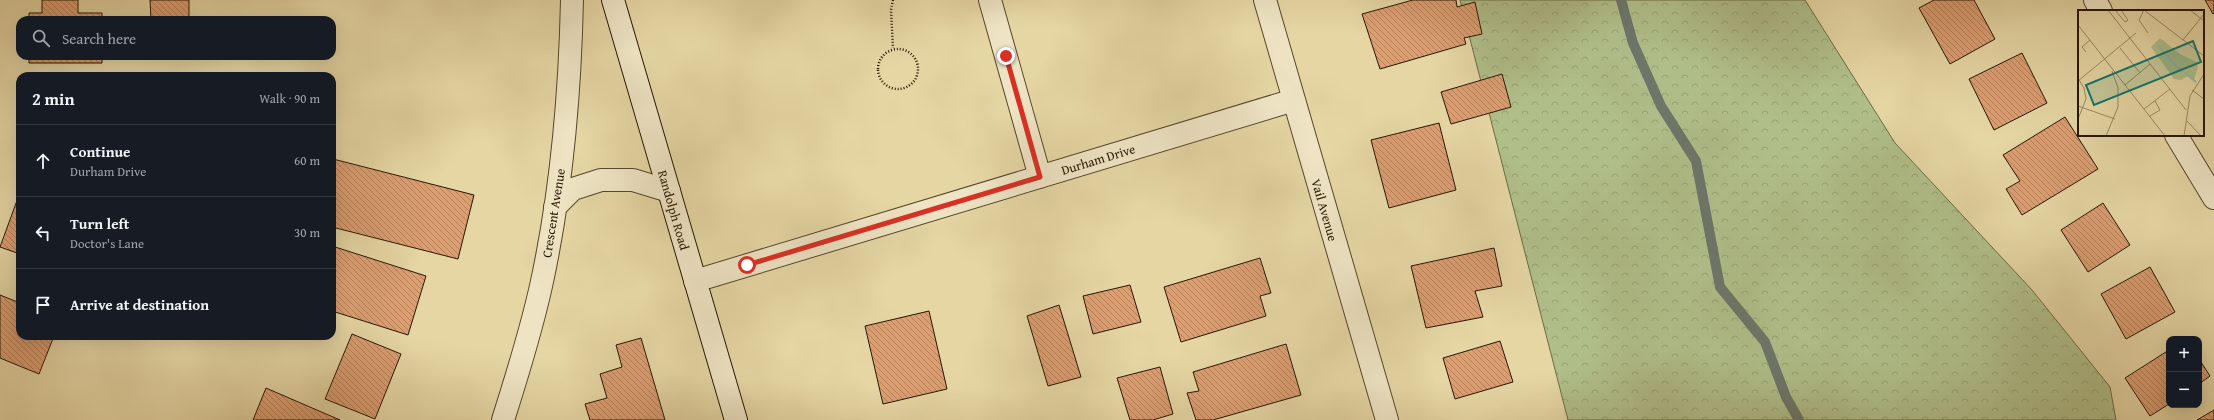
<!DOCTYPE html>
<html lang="en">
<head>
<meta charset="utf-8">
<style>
  body { margin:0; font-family:"Gentium Book Plus",serif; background:#20242c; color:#f1f3f6 }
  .controls { position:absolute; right:12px; bottom:12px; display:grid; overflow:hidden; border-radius:8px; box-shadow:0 4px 16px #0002 }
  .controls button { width:36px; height:36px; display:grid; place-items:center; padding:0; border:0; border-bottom:1px solid #363941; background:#171b24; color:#f1f3f6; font:20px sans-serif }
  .stop { position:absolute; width:12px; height:12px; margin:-9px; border:3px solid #d93025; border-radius:50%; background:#fff }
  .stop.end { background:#d93025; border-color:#fff; box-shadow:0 1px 4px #0008 }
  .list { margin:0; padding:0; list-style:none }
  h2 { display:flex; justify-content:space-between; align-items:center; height:52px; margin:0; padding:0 16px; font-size:17px }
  h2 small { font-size:13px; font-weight:400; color:#9ea1a6 }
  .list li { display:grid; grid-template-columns:26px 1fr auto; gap:12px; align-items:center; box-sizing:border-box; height:72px; padding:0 16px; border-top:1px solid #363941 }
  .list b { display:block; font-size:15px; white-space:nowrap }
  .list p { margin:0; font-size:13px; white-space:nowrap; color:#9ea1a6 }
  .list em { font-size:13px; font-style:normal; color:#9ea1a6 }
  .icon { flex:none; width:22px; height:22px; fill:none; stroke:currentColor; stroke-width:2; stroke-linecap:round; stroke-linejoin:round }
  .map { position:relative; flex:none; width:2214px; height:420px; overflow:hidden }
  .search { position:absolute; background:#171b24; box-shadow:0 4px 16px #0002; left:16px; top:16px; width:320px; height:44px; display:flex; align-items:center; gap:10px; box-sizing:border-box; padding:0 14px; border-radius:12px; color:#9ea1a6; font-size:15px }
  .panel { position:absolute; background:#171b24; box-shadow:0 4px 16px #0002; left:16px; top:72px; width:320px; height:268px; border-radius:12px }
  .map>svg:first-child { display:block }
  .forest { fill:url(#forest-crowns); stroke:#6c6a46 }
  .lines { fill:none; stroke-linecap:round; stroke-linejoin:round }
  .stream { stroke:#6c776b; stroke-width:10 }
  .building { fill:url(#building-back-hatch); stroke:#271601 }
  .minor-casing { stroke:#56462a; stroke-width:24 }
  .secondary-casing { stroke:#271601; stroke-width:24 }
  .path { stroke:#271601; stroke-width:2.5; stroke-dasharray:1 2; stroke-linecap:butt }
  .minor { stroke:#eee4c4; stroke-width:22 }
  .secondary { stroke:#eee4c4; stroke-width:22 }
  .route { stroke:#d93025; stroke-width:5 }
  .labels { text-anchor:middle; stroke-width:3.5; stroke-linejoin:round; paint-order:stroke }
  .street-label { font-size:13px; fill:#271601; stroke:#eee4c4 }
  .inset-river { fill:none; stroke:#9ab7b1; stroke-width:2 }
  .inset-road { fill:none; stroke:#998963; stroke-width:1 }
  .view { fill:#0f766e; fill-opacity:0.15; stroke:#0f766e; stroke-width:2 }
  .inset-edge { fill:none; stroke:#271601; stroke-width:2 }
</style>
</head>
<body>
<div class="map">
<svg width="2214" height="420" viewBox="0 0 2214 420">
  <defs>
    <pattern id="forest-crowns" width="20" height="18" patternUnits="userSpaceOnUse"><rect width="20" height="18" fill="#b0bf8a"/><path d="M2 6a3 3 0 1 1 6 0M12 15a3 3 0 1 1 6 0" fill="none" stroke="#97a375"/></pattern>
    <pattern id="building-back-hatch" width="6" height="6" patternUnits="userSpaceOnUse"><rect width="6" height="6" fill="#dd9e70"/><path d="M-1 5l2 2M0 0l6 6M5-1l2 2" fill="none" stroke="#b3805a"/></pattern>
  </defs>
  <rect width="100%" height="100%" fill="#e5d6a4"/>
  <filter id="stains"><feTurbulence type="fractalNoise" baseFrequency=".005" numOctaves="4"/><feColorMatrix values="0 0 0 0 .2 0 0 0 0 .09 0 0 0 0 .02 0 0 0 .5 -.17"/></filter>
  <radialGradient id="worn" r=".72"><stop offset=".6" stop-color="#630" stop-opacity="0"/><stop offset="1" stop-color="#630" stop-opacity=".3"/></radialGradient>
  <path class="forest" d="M1460,0H1805L1895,143L2032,290L2110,387L2116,420H1568Z"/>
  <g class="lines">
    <path class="stream" d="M1621,0L1633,43L1661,106L1696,161L1720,287L1765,342L1786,397L1799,420"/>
  </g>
  <path class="building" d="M42,0H78V13H102V20H29V13H42Z
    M150,0H189V20H151Z
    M1413,0H1456L1457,7L1475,2L1482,34L1464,38L1466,44L1380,69L1362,14Z
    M1934,0H1974L1995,39L1950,64L1919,8Z
    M2205,0H2214V13L2213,14Z
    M2022,53L2047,103L1994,130L1969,79Z
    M29,56H102V63H29Z
    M1502,74L1511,107L1451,124L1441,92Z
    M2065,117L2098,169L2022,215L2006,189L2020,181L2003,155Z
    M1439,123L1456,190L1389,208L1371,140Z
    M333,159L474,195L458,259L332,227Z
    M19,195L20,196V254L0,247Z
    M2103,203L2130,245L2088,272L2061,230Z
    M332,246L426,276L408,335L332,311Z
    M1494,248L1502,286L1475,291L1483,317L1426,328L1411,266Z
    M1260,258L1271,293L1260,296L1266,316L1181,342L1164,287Z
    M2150,267L2175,312L2126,339L2101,294Z
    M1130,285L1141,322L1093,334L1083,296Z
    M0,295L20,303V336H54L39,374L0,358Z
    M1059,305L1081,377L1048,386L1027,316Z
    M929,311L947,389L883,404L865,326Z
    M352,334L401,354L375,419L325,399Z
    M641,338L665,420H590L585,404L607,398L600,374L622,367L616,345Z
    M1500,341L1513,382L1455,399L1443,358Z
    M1286,344L1301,395L1213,420H1196L1187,393L1199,391L1193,372Z
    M2169,350V404L2150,416L2125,378Z
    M2199,359L2210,376L2199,384Z
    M1160,367L1173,414L1153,420H1130L1117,378Z
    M266,388L340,420H253Z
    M2214,410V420H2197Z"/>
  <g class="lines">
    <defs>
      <path id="minor" d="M990,0L1040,177
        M1265,0L1387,420
        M2095,0L2101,11
        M2176,135L2214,198
        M555,207L573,189L601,180H633L669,191
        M695,281L1294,100
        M503,420C517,376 531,331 541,286C561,195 570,93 572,0"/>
      <path id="secondary" d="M613,0L736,420"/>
    </defs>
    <use href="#minor" class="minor-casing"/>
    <use href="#secondary" class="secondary-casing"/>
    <path class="path" d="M893,0L891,10L893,48
      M878 69a20 20 0 1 1 40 0a20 20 0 1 1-40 0Z"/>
    <use href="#minor" class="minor"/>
    <use href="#secondary" class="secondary"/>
  </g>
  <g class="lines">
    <path class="route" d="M747,265L1040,177L1006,56"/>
  </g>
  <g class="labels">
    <g class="street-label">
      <text transform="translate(1098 159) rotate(-17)" y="5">Durham Drive</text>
      <text transform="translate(674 210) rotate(74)" y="5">Randolph Road</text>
      <text transform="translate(1325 210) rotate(74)" y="5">Vail Avenue</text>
      <text transform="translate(553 213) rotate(-81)" y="5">Crescent Avenue</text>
    </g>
  </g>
  <g transform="translate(2078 10)">
    <rect width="126" height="126" fill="#e5d6a4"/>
    <path d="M82,28L102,44L118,52L120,56L116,70L110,66L103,70L96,69L73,37Z" fill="#b0bf8a"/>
    <path class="inset-river" d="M80,35L97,55L118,72"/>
    <path class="inset-road" d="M30,0L108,100M37,0L47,12L50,10L43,0M112,0L126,11M0,15L87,126M70,23L61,10L66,0L126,46M105,30L126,4M42,38L62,63M8,42L4,37L12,30M0,68L6,78L8,89L0,109M0,71L58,23M47,75L72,54M114,80L126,89M0,96L37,109M66,99L92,79M72,106L82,100L77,91M109,111L123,126M28,126L40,97V78L34,61M106,126L112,86L126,64"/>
    <path class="view" d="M115,31L123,52L16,95L8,75Z"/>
    <rect width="126" height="126" class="inset-edge"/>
  </g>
  <rect width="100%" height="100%" filter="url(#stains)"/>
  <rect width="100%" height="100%" fill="url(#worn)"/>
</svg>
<div class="controls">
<button>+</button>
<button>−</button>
</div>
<div class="stop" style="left:747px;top:265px"></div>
<div class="stop end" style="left:1006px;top:56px"></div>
<div class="search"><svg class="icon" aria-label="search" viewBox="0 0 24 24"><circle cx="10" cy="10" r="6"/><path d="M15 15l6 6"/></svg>Search here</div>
<section class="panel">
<h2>2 min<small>Walk · 90 m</small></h2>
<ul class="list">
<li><svg class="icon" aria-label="ahead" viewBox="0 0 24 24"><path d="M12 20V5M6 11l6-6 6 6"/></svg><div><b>Continue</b><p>Durham Drive</p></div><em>60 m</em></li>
<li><svg class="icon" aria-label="left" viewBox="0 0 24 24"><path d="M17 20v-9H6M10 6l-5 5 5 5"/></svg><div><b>Turn left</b><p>Doctor's Lane</p></div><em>30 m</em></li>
<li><svg class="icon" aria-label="arrive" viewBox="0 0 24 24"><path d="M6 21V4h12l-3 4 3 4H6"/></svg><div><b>Arrive at destination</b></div></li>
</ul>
</section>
</div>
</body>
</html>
